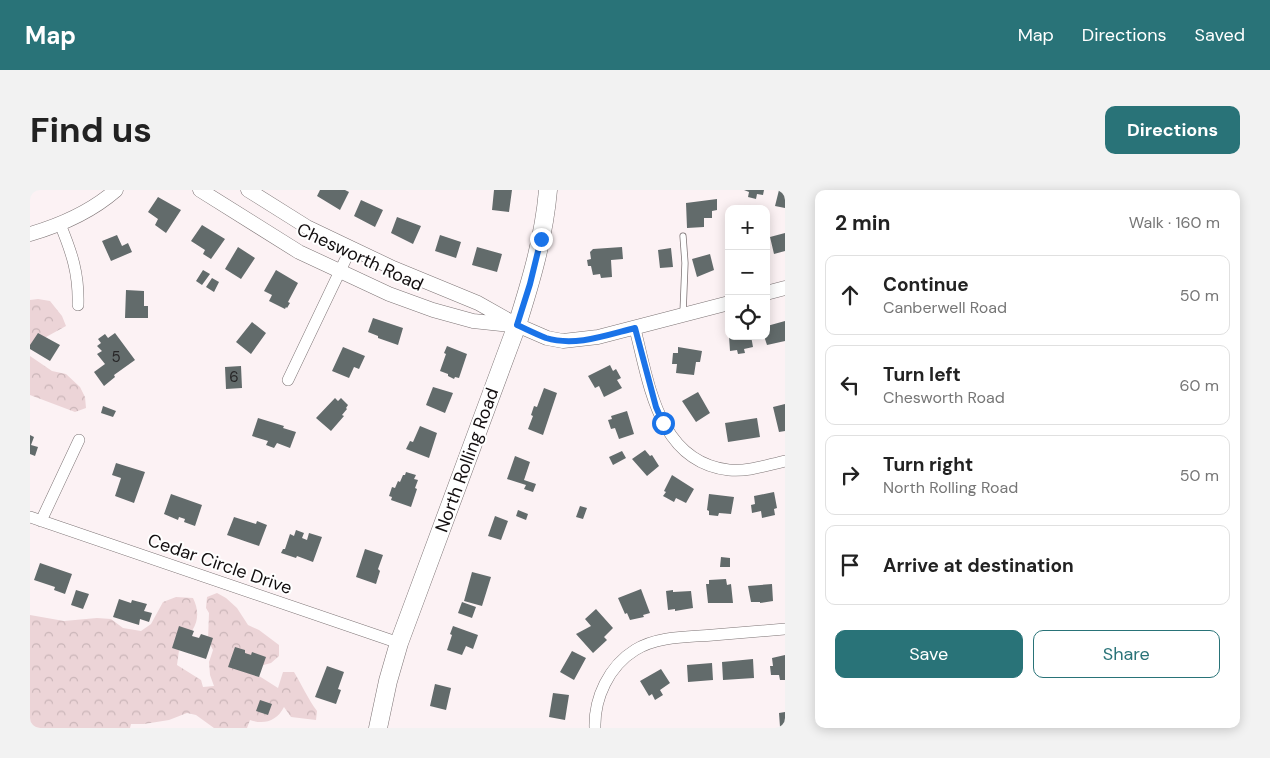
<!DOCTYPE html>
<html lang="en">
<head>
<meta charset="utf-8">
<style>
  body { margin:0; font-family:"DM Sans",sans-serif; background:#f2f2f2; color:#222 }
  .controls { position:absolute; right:15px; top:15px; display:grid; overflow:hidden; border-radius:10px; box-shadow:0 2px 12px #0003 }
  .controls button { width:45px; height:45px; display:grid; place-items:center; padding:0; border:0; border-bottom:1px solid #e0e0e0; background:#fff; color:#222; font:25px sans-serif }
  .stop { position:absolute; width:15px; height:15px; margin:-11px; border:4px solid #1a73e8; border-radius:50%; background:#fff }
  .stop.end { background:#1a73e8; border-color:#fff; box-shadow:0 1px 5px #0008 }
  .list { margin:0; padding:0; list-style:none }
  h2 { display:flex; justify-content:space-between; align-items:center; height:65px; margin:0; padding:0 20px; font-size:21px }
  h2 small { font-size:16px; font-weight:400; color:#767676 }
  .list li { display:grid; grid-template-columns:32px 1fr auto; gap:15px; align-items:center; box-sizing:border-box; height:80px; margin:0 10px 10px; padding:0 10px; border:1px solid #e0e0e0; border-radius:10px }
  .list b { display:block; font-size:19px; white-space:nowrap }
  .list p { margin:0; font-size:16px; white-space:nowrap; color:#767676 }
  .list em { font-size:16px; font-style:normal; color:#767676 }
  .actions { display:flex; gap:10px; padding:15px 20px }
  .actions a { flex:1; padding:11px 0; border:1px solid #297378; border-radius:10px; text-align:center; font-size:18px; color:#297378 }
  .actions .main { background:#297378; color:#fff }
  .icon { flex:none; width:28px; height:28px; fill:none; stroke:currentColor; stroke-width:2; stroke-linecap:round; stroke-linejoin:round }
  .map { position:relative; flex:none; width:755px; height:538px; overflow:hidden; border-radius:10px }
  header { display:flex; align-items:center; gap:30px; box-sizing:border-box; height:70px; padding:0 25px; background:#297378; color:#fff }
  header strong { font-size:24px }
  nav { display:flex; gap:28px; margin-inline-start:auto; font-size:18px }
  .intro { display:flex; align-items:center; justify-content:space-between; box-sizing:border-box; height:120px; padding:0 30px }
  h1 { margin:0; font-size:35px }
  .button { padding:12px 22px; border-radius:10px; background:#297378; color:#fff; font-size:18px; font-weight:700 }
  main { display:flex; gap:30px; padding:0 30px }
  aside { flex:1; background:#fff; border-radius:10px; box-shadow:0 2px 12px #0003 }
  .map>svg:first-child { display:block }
  .forest { fill:url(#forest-crowns) }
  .building { fill:#626b6b }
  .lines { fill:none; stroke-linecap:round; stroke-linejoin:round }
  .service-casing { stroke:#7d7475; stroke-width:7 }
  .minor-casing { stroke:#7d7475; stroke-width:12 }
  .tertiary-casing { stroke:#7d7475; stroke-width:15 }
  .primary-casing { stroke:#7d7475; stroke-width:19 }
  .service { stroke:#fff; stroke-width:5.5 }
  .minor { stroke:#fff; stroke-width:11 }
  .tertiary { stroke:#fff; stroke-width:14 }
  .primary { stroke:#fff; stroke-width:18 }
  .route { stroke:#1a73e8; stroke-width:6 }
  .labels { text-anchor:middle; stroke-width:4; stroke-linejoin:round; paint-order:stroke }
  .number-label { font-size:15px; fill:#272627 }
  .street-label { font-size:18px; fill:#130f10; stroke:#fff }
</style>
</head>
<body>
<header>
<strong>Map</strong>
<nav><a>Map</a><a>Directions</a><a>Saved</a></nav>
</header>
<div class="intro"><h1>Find us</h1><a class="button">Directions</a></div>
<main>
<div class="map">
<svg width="755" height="538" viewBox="0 0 755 538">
  <defs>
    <pattern id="forest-crowns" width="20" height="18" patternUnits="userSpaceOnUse" patternTransform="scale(1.25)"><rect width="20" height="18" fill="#ecd4d7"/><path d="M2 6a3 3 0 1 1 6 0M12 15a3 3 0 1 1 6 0" fill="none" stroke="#cab5b8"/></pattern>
  </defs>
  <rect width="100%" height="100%" fill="#fcf2f4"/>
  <path class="forest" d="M8,109L20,111L32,126L36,136L7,152L0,158V110Z
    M0,166L22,181L36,184L50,197L55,207L56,218L45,222L0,205Z
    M187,403L196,408L207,418L218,435L229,440L249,455V466L241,473L218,479L248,498L253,482H264C272,495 278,509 287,521L286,530L261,527L254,517C247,531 234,535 220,530L217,538H184L166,525L157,523L139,530L114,534H101L100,538H0V425L34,431L67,428L81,429L93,438L111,441L121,434L133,412L146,407L163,408C172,426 166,441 150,453L147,475L171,490L173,497L184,496L180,485L179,472L183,460L178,450L179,423L176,418L177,407Z"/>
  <path class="building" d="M290,0H315L319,2L310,20L287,6Z
    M464,0H482L479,22L462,20Z
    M714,0H734L733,5L727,4L726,9L718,7L719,2Z
    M749,0H755V18L745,16Z
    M128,7L151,20L136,43L125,35L128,29L118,22Z
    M687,9V20L682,21V28H674V37L657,38L656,13Z
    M331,10L353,20L345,37L324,26Z
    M367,27L391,36L383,54L361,43Z
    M172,35L195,49L181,69L173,64L175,60L161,51Z
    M755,43V61L744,64L740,47Z
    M87,45L92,56L98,53L102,62L81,71L72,51Z
    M410,45L431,52L426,68L405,61Z
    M208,57L225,68L211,89L195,79Z
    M447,57L472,64L467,82L442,75Z
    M592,57L593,69L581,70L582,87L571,88L570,84L563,85L561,76H558L557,70L561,69L560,62L563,59Z
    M641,58L643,77L630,78L628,60Z
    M680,64L684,80L667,87L662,69Z
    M173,80L180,84L172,95L166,91Z
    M246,80L268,93L258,112L260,113L257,118L256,117L255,119L239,111L242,105L234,101Z
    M182,88L189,92L184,102L176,97Z
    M96,100L114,101V116H118V128H95Z
    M343,128L373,138L368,155L348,148V146L338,142Z
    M755,131V151L737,155L734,146H736V144L739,143L737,136Z
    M222,132L236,143L221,164L206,152Z
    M8,143L30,155L20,171L0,159V155Z
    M85,143L105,170L84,185L85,187L74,196L64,182L75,174L67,164L72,161L67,156L71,153L68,149L75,144L78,148Z
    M699,146H721L723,157L714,159L715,163L708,164L707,160L700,161Z
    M417,156L437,164L429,188L425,187L424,189L418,186V184L410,181L416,164L414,163Z
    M313,157L335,166L329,179L324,177L319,188L302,181Z
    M648,157L672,161L670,172H666L664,185L646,183L647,174H642L643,163H648Z
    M580,175L583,181L586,179L591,188L587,190L592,198L574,207L569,196L565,198L558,186Z
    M211,176L212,198L196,199L195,177Z
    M403,197L423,203L415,223L396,215Z
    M514,198L527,203L513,245L498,239L503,226L501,225L504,216L507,217Z
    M668,202L680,223L666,232L652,211Z
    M305,208L308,211L311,208L318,215L316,218L317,219L312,225L314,226L301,241L286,228Z
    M755,214V241L749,242L743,217Z
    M73,216L86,221L83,227L71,223Z
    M597,221L604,244L589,249L585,238L581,239L578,230L582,229L581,226Z
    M228,228L254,236L253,238L266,242L260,258L247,253L244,258L236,255L238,251L222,246Z
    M727,228L730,247L698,252L695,233Z
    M390,236L407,243L399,268L376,259L380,251L383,252Z
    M0,245L4,247L1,255L8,257L5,266L0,264Z
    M615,260L620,266L622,265L629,276L617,286L602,269Z
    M592,261L596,268L583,275L579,267Z
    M485,266L500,272L494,290L506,294L503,302L494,299L496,295L477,289Z
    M86,273L115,282L104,313L85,306L91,288L82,285Z
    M376,282L386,285L384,289L388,290L385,298L387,299L381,317L361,310L362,307L359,306L362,297L365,298L368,291L370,292L373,285H375Z
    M642,285L664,299L656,313L646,308L644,312L633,306L636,302L634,301Z
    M744,302L747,318L744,319L745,325L732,328L731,321L722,323L721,315L725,314L724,306Z
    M141,304L172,315L165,336L154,332L155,329L149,327L148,330L134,324Z
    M679,304L704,307L701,324L689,323L688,326L679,325V321L677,320Z
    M550,316L557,318L553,329L546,327Z
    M488,320L498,324L496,330L486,326Z
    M465,326L478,331L471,350L458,346Z
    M204,327L226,334L227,331L237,335L229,356L197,345Z
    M266,340L274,343L272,348L277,350L279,343L292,347L283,372L267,366L266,368L251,363L253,359H255L260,344L264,346Z
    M335,359L353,365L348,379L350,381L346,394L326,387Z
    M691,367L700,368V377H690Z
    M10,373L42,384L35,404L24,400L25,397L4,390Z
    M442,382L461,387L452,416L434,411Z
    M696,389L697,395L701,394L703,413H678L676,394H679V390Z
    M742,394L743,411L730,413V412H721L718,396Z
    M611,399L620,423L613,425L614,427L600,430L597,423L595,424L588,408Z
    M46,400L59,404L53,419L41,415Z
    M643,400V402L661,401L663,418L645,421V419L638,420L636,401Z
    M89,409L101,413L102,410L117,414L114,421L122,423L119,432L110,429L109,435L83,427Z
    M432,412L446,417L442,428L428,423Z
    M566,419L583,438L574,447L577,450L563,463L546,444L561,436L555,429Z
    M149,436L164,441L162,446L169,448L171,444L183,448L176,469L142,458Z
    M423,436L448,445L443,459L436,456L432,465L417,460L422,445L420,444Z
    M205,457L215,460V463L221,465L222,462L236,467L229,487L198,477Z
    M542,461L556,468L544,490L530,482Z
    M755,465V490H750L749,485H741L740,476H743L742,468Z
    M723,469L724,488L693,490L692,472Z
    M682,473L683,490L658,492L657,475Z
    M297,476L314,482L308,499L311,500L306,514L285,507Z
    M631,479L640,493L630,500L633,505L625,510L622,504L619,506L610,491Z
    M405,494L421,498L416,520L400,516Z
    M523,503L539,505L535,530L519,527Z
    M230,510L242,514L238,525L226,521Z
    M755,522V537H750L749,523Z"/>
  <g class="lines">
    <defs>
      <path id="service" d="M653,46L655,73L653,123"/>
      <path id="minor" d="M30,34C42,63 49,84 48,115
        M605,139C619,193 628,272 699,280C718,282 737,275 755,271
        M258,190L321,58
        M0,327L369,453
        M11,331L49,250
        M565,538C564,508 579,476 605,460C627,446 658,447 683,445C707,443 731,441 755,439"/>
      <path id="tertiary" d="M170,0L269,62L359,104L403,120L443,131L481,135
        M218,0L277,37L321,58L363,78L448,113L487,135L517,148L533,151L568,147L699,113
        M0,44C31,35 62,21 86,0
        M736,103L755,98"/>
      <path id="primary" d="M348,538L358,491L369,453L487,135C501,91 514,47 518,0"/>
    </defs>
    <use href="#service" class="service-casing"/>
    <use href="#minor" class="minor-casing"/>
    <use href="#tertiary" class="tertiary-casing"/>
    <use href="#primary" class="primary-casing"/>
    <use href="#service" class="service"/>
    <use href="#minor" class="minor"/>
    <use href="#tertiary" class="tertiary"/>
    <use href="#primary" class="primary"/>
  </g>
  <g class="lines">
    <path class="route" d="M511,49L500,94L487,135C496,139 506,144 516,148C545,157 577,145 605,138L626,217L633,233"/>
  </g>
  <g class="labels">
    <g class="number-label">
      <text x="86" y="172">5</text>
      <text x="204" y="192">6</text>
    </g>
    <g class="street-label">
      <text transform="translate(330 67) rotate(25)" y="6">Chesworth Road</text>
      <text transform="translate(437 270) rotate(-70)" y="6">North Rolling Road</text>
      <text transform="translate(190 374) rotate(19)" y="6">Cedar Circle Drive</text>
    </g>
  </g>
</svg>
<div class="controls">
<button>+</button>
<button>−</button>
<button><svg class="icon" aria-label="locate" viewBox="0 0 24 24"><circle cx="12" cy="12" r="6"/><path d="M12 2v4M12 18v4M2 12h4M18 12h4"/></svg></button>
</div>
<div class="stop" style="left:633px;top:233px"></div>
<div class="stop end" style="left:511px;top:49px"></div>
</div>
<aside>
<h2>2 min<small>Walk · 160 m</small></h2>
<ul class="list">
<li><svg class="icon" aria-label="ahead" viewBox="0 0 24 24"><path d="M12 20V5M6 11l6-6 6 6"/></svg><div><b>Continue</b><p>Canberwell Road</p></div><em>50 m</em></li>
<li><svg class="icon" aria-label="left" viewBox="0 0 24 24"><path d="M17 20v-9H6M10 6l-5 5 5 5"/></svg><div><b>Turn left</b><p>Chesworth Road</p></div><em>60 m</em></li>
<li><svg class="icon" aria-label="right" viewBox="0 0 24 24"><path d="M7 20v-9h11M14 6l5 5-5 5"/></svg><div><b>Turn right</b><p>North Rolling Road</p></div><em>50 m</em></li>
<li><svg class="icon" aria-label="arrive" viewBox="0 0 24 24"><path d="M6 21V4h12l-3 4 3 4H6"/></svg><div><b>Arrive at destination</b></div></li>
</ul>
<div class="actions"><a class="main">Save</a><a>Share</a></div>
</aside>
</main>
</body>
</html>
